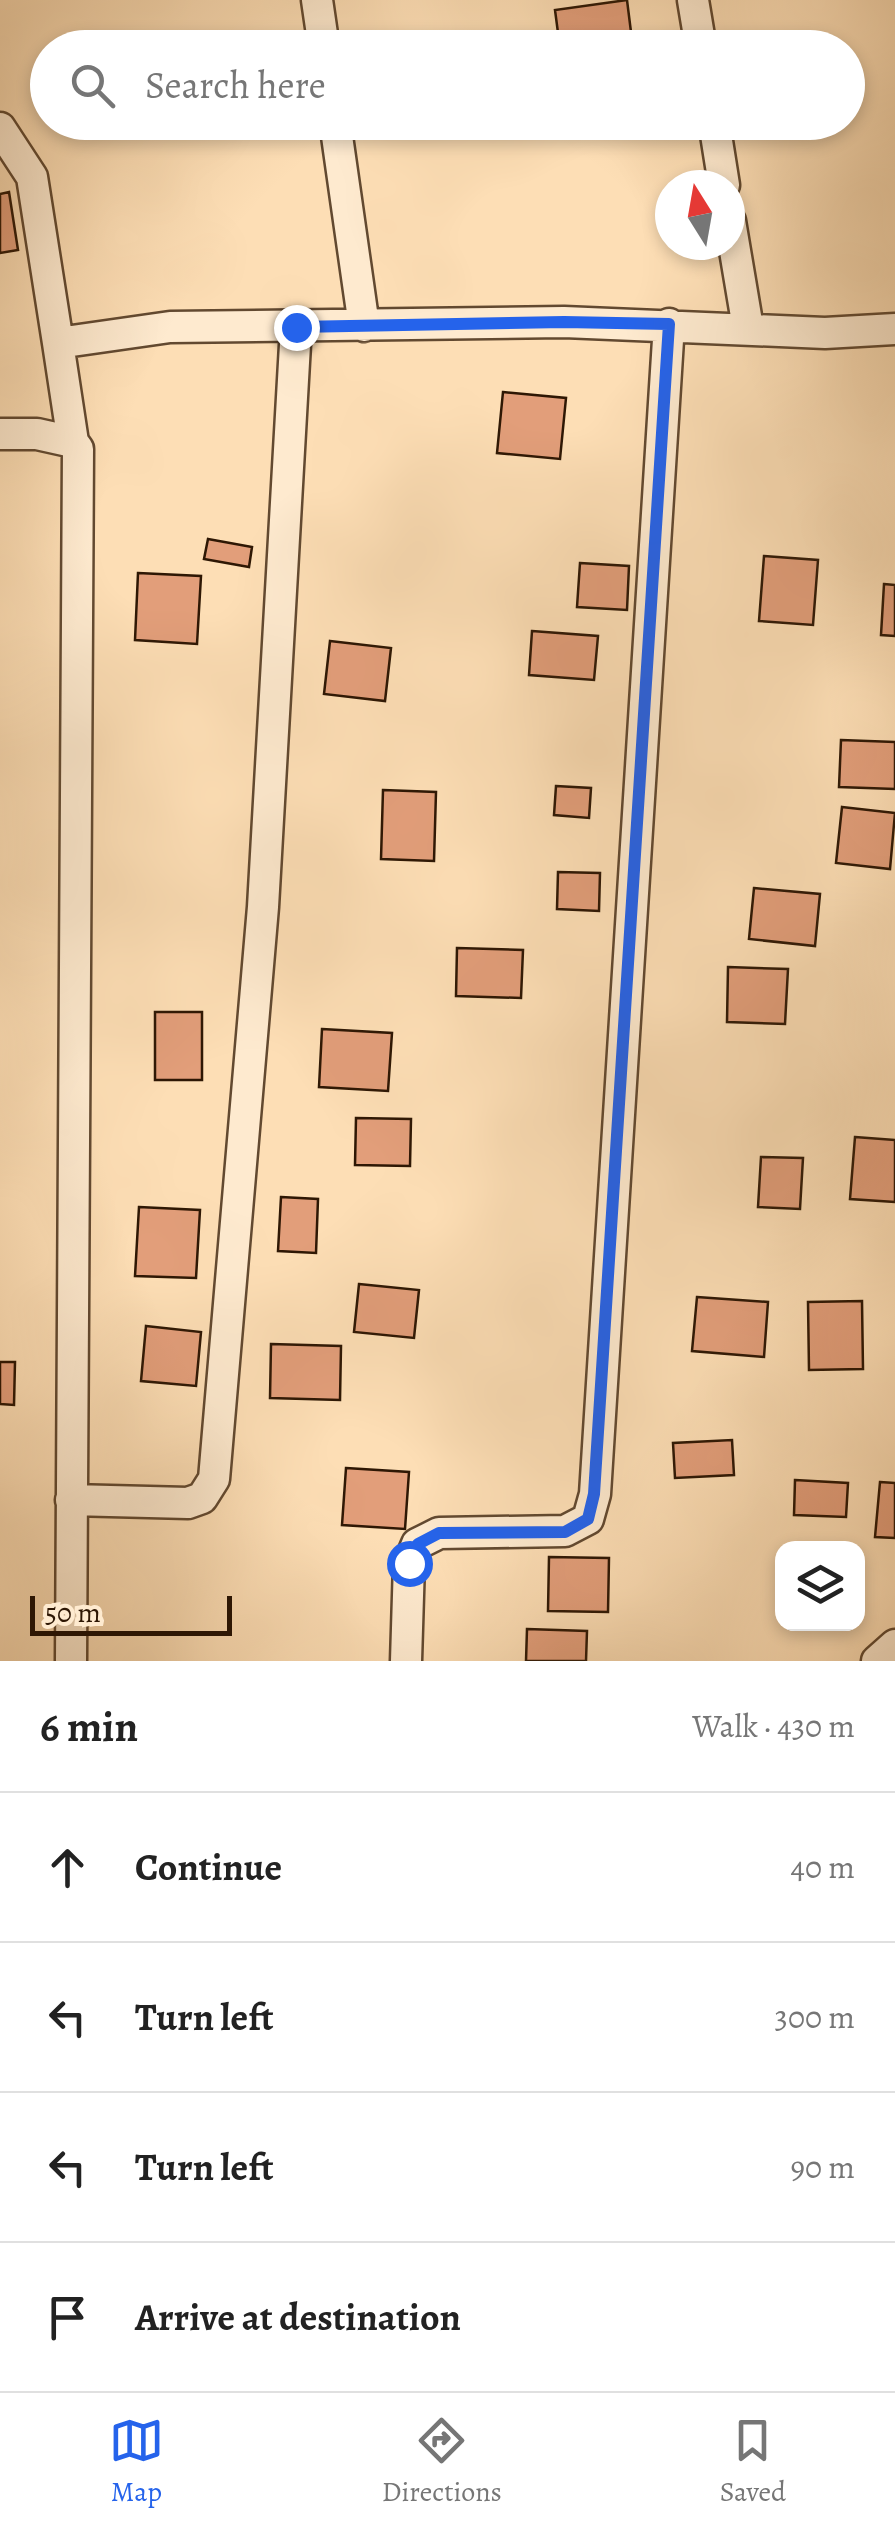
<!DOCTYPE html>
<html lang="en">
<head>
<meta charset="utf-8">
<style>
  body { margin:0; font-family:Alegreya,serif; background:#f6f6f6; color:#222 }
  .controls { position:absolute; right:30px; bottom:30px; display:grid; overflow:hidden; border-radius:20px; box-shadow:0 5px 15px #0003 }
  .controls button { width:90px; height:90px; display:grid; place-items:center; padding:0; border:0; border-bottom:2px solid #e0e0e0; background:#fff; color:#222; font:50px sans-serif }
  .compass { position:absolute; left:655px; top:170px; width:90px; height:90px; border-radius:50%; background:#fff; box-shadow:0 5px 15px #0003; rotate:349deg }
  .scale { position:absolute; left:30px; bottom:25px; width:202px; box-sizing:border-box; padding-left:10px; border:5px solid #2e1704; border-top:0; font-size:28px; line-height:35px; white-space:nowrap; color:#2e1704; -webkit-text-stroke:8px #feeacf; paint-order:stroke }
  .stop { position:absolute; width:30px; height:30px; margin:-22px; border:8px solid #2563eb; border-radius:50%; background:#fff }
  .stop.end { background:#2563eb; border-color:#fff; box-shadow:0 2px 10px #0008 }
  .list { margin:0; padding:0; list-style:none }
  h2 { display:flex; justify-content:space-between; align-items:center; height:130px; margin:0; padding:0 40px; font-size:42px }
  h2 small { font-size:32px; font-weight:400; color:#767676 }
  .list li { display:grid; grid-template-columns:65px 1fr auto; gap:30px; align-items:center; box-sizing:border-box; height:150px; padding:0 40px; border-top:2px solid #e0e0e0 }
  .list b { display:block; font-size:38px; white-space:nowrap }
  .list em { font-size:32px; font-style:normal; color:#767676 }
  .icon { flex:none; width:55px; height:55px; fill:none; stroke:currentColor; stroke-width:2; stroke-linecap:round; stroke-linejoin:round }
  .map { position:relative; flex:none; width:895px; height:1661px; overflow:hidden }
  .search { position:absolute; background:#fff; box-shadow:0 5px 15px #0003; left:30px; right:30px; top:30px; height:110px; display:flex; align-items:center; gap:25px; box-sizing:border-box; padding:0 35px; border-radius:55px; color:#767676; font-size:38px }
  .sheet { height:730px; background:#fff }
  nav { display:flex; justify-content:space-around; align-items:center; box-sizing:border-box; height:140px; border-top:2px solid #e0e0e0; background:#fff; font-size:28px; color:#767676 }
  nav a { display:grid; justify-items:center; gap:5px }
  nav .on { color:#2563eb }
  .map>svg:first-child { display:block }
  .building { fill:#e29e7a; stroke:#2e1704; stroke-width:2.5 }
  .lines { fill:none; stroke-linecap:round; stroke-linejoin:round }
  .minor-casing { stroke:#624930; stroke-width:35 }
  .minor { stroke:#feeacf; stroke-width:30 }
  .route { stroke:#2563eb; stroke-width:12 }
</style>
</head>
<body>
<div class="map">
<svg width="895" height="1661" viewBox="0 0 895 1661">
  <rect width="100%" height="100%" fill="#fddeb5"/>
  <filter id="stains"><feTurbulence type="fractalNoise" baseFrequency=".002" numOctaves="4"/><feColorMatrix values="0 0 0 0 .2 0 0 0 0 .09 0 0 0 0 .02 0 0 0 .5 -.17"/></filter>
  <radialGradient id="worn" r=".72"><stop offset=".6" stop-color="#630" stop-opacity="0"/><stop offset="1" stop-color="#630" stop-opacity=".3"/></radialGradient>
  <path class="building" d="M627,0L633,48H560L555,10Z
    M9,192L18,250L0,253V194Z
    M503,392L566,398L560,459L497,453Z
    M208,539L252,547L249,567L204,559Z
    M764,556L818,560L813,625L759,621Z
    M580,563L629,566L627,610L577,607Z
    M138,573L201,576L197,644L135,640Z
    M884,584L895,585V636L881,635Z
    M532,631L598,636L594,680L529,675Z
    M330,641L391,648L385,701L324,694Z
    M841,740L895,742V789L839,787Z
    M556,786L591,788L589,818L554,815Z
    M383,790L436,792L434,861L381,859Z
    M842,807L895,813L890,869L836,863Z
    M558,872L600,873L599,911L557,909Z
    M754,888L820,894L815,946L749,939Z
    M457,948L523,950L521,998L456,996Z
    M728,967L788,969L785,1024L727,1022Z
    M155,1012H202V1080H155Z
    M322,1029L392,1033L388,1091L319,1087Z
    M356,1118L411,1119L410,1166L355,1165Z
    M855,1137L895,1140V1202L850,1199Z
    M761,1157L803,1158L800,1209L758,1207Z
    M281,1197L318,1199L316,1253L278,1251Z
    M139,1207L200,1210L196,1278L135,1276Z
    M359,1284L419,1290L414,1338L354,1332Z
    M697,1297L768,1302L764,1357L692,1351Z
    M862,1301L863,1369L809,1370L808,1302Z
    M146,1326L201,1332L196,1386L141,1381Z
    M271,1344L341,1346L340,1400L270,1398Z
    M0,1362H15L14,1405L0,1404Z
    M732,1440L734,1475L675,1478L673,1443Z
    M346,1468L409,1472L405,1529L342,1525Z
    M795,1480L848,1483L846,1517L794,1515Z
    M880,1482L895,1483V1538L875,1537Z
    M549,1557L609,1558L608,1612L548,1611Z
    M527,1629L587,1631L586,1661H526Z"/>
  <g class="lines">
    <defs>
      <path id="minor" d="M317,0L324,48
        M693,0L701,48
        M335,122L364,326
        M714,122L724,185
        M0,128L32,177L58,343
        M730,221L748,328
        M0,434H37L73,442L78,449L71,1661
        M73,442L58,343L170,327L564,322L825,333L895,329
        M71,1500L188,1503L202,1498L214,1479L263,907L296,327
        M406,1661L409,1563L417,1544L439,1533L565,1531L588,1519L595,1494L669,324
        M877,1661L895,1645"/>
    </defs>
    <use href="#minor" class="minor-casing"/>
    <use href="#minor" class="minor"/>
  </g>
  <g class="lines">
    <path class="route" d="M296,327L564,322L669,324L594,1494L588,1519L565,1532L439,1533L418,1544L409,1563"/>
  </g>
  <rect width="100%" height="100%" filter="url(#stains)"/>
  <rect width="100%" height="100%" fill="url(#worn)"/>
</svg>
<div class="controls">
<button><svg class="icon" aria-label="layers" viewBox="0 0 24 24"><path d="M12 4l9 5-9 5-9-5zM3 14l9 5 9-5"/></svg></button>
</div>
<svg class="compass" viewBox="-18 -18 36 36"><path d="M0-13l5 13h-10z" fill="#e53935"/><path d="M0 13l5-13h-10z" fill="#767676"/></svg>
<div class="scale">50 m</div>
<div class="stop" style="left:409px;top:1563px"></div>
<div class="stop end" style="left:296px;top:327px"></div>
<div class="search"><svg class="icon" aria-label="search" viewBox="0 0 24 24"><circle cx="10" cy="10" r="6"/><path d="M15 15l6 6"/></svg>Search here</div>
</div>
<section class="sheet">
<h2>6 min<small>Walk · 430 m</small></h2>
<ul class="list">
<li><svg class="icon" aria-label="ahead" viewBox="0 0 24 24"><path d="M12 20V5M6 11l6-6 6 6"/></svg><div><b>Continue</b></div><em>40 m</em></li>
<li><svg class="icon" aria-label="left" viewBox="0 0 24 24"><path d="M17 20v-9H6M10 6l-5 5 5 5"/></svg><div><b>Turn left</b></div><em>300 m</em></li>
<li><svg class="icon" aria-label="left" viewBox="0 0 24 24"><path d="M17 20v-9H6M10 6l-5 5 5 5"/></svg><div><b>Turn left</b></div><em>90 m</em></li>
<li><svg class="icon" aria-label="arrive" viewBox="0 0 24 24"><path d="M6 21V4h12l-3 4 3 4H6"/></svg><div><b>Arrive at destination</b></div></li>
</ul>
</section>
<nav>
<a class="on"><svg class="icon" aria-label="map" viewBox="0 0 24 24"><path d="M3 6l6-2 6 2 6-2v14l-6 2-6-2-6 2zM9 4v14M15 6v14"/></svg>Map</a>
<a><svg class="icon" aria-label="directions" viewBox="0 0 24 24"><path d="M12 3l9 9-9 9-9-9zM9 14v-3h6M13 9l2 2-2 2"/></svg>Directions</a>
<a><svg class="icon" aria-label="saved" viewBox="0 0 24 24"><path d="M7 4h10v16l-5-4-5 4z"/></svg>Saved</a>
</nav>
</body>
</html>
